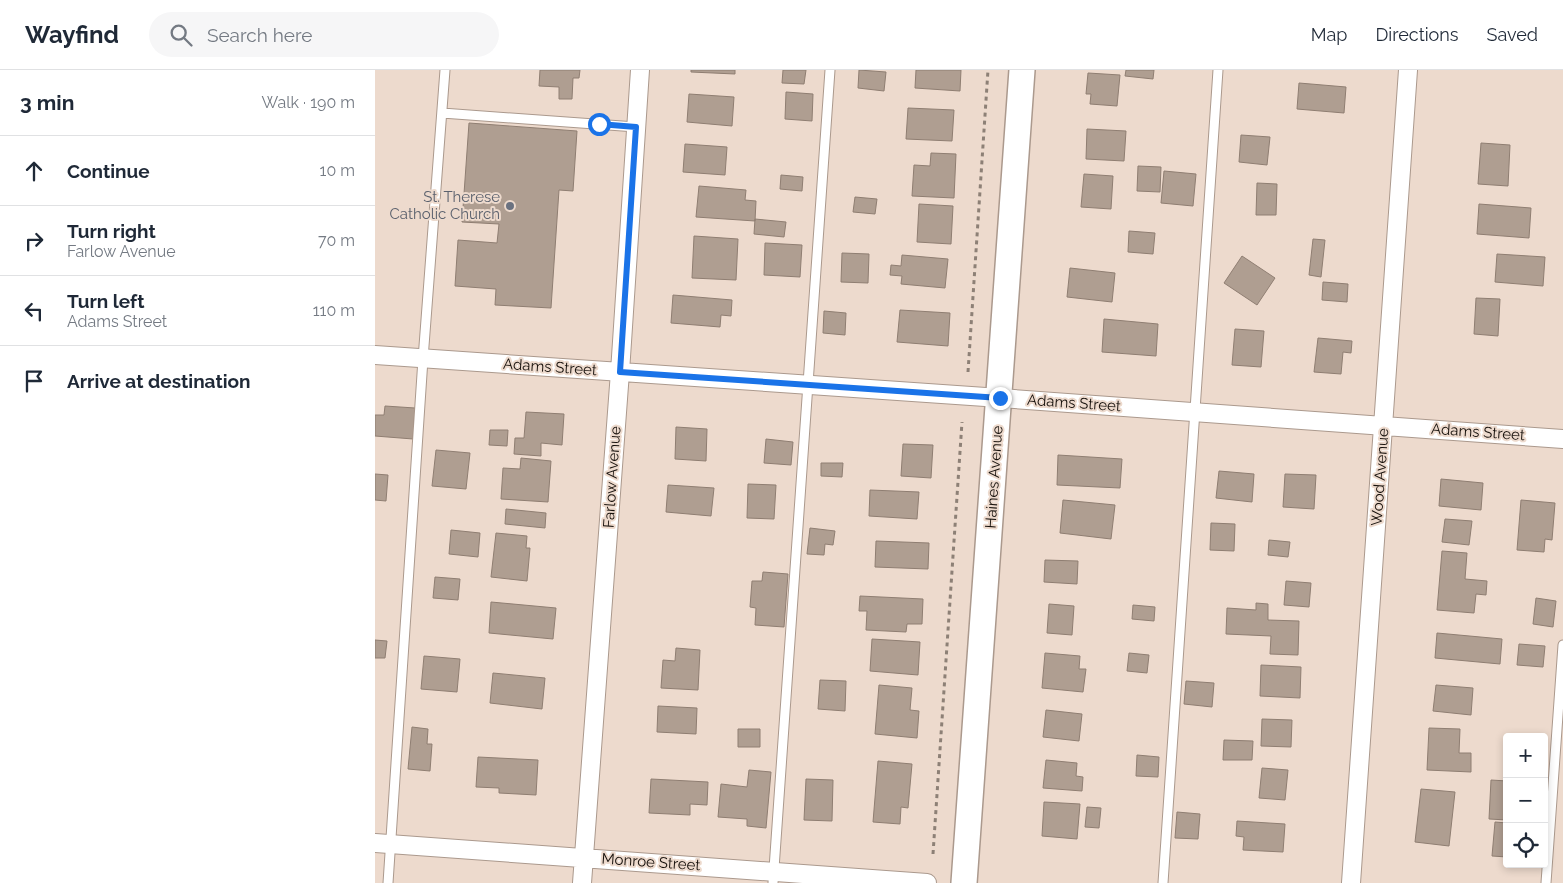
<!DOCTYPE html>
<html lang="en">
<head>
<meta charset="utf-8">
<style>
  body { margin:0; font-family:Raleway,sans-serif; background:#f6f6f7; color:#1f2937 }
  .controls { position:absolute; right:15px; bottom:15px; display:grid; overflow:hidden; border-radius:5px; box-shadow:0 2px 8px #0003 }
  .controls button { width:45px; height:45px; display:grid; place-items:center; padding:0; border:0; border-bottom:1px solid #e0e1e3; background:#fff; color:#1f2937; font:25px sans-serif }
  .stop { position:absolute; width:15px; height:15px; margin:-11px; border:4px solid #1a73e8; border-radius:50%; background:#fff }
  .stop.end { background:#1a73e8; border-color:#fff; box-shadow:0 1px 5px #0008 }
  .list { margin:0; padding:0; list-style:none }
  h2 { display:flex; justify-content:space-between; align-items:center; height:65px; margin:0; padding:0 20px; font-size:21px }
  h2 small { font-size:16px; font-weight:400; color:#747a83 }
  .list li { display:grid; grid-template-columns:32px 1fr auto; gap:15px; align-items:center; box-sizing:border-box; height:70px; padding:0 20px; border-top:1px solid #e0e1e3 }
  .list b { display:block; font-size:19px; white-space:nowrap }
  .list p { margin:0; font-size:16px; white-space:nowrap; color:#747a83 }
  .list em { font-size:16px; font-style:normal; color:#747a83 }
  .icon { flex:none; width:28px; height:28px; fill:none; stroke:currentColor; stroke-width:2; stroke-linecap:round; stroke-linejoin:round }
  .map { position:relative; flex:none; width:1188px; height:813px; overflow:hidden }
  header { display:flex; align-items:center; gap:30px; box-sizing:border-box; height:70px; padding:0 25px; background:#fff; border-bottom:1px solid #e0e1e3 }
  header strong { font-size:24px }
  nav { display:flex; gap:28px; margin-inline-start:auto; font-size:18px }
  .search { width:350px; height:45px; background:#f6f6f7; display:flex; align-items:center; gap:12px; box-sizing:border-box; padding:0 18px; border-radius:28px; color:#747a83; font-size:19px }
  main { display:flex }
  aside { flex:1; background:#fff }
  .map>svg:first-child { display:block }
  .building { fill:#af9e91; stroke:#8f7e72 }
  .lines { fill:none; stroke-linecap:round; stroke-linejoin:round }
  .lane-casing { stroke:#ab998d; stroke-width:11 }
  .street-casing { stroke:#ab998d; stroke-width:20 }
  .secondary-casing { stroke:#ab998d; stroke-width:28 }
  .path { stroke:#8d8076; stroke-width:3; stroke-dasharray:4 4; stroke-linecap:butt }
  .lane { stroke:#fff; stroke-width:9 }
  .street { stroke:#fff; stroke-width:18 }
  .secondary { stroke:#fff; stroke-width:25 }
  .route { stroke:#1a73e8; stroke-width:6 }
  .worship-dot { fill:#6b7280; stroke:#eddacd; stroke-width:2 }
  .labels { text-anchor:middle; stroke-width:4; stroke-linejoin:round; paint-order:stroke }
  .worship-label { font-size:15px; fill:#5b616d; stroke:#eddacd; text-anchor:end }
  .street-label { font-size:15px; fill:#17110c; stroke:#eddacd }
</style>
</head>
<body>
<header>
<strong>Wayfind</strong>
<div class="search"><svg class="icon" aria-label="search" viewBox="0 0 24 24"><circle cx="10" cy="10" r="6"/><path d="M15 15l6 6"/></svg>Search here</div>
<nav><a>Map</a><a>Directions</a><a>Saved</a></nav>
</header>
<main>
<aside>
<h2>3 min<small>Walk · 190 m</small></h2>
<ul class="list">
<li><svg class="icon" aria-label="ahead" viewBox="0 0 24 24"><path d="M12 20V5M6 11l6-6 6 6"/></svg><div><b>Continue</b></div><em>10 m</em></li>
<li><svg class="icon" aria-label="right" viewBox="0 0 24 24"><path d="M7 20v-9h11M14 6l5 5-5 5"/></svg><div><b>Turn right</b><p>Farlow Avenue</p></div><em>70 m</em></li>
<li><svg class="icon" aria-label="left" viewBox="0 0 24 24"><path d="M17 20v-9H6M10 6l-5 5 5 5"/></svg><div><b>Turn left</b><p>Adams Street</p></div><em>110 m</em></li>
<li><svg class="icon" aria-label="arrive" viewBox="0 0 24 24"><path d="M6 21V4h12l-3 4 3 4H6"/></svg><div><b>Arrive at destination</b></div></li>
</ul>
</aside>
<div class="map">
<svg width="1188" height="813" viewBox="0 0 1188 813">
  <rect width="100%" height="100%" fill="#eddacd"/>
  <path class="building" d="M165,0H205L204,8H198L197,29H184V17L164,16Z
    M316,0H360V4L316,2Z
    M408,0H431L429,14L407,13Z
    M484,0L511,2L509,21L483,18Z
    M541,0H586L585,21L540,18Z
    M751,0H779L778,9L750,6Z
    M713,3L745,5L742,36L715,34L716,24H711Z
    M924,13L971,17L969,43L922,39Z
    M411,22L438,24L437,51L410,49Z
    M314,24L359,27L357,56L312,52Z
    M533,38L579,40L577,71L531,69Z
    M94,53L202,61L198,121L184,120L176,238L120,235L121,219L80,216L83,170L122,173L124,154L87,152Z
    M712,59L751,61L749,91L711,89Z
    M866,65L895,67L892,95L864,92Z
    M1106,73L1135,75L1133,116L1103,114Z
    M310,74L352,77L350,105L308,102Z
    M556,83L581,84L579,128L537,126L539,95L555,96Z
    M763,96L786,97L785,122L762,121Z
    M789,101L821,104L818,136L786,133Z
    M709,104L738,106L736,139L706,137Z
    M406,105L428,107L427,121L405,119Z
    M882,113L902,114L901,145H881Z
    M324,116L371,120L370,130L381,131L380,151L321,147Z
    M480,127L502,129L500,144L478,142Z
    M544,134L578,136L576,174L542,172Z
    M1104,134L1156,138L1154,168L1102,164Z
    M380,149L411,152L409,167L379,164Z
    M754,161L780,163L778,184L753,182Z
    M319,166L363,169L361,210L317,208Z
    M938,169L950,170L946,207L934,205Z
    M390,173L427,175L425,207L389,205Z
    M467,183L494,184L493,213L466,212Z
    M1122,184L1170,187L1168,216L1120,212Z
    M527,185L573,189L570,218L526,214L527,206L515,205L516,195L526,196Z
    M867,186L900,208L882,235L849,213Z
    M695,198L740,203L737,232L692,227Z
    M948,212L973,214L972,232L947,230Z
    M298,225L357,230L356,246L346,245L345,257L296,253Z
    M1101,228L1125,229L1123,266L1099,264Z
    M525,240L575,243L573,276L522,272Z
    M449,241L471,243L470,265L448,263Z
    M729,249L783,254L781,286L727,282Z
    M860,259L889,261L886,297L857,295Z
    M943,268L977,271L976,283L968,282L966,304L939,302Z
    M10,336L40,338L38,369L0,366V345H9Z
    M151,342L189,344L187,375L166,373V386L139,384L140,368H149Z
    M301,357L332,359L331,391L300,389Z
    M115,360H133L132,376L114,375Z
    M391,369L418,372L416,395L389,393Z
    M528,374L558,375L556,408L526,406Z
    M61,380L95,383L91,419L57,416Z
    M683,385L747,389L745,418L682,415Z
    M146,388L176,391L173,432L126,429L128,398L145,399Z
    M446,393H468L467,407L446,406Z
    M844,401L879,404L877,432L841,428Z
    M0,404L13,405L11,431L0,430Z
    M910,404L941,405L939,439L908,437Z
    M1066,409L1108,413L1106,440L1064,436Z
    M373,414L401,415L399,449L372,448Z
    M293,415L339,418L336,446L291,442Z
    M495,420L544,422L542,449L494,446Z
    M688,430L740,435L736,469L685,463Z
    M1146,430L1180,433L1177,470L1170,469L1169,482L1142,480Z
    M131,439L171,443L170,458L130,454Z
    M1070,449L1097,451L1094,475L1067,472Z
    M836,453L860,454L859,481L835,480Z
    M435,458L460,461L458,475L450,474L449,485L432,484Z
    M76,460L105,463L103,487L74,484Z
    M121,463L152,466L151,478H155L152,511L116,507Z
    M894,470L915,472L913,487L893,485Z
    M501,471L554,473L553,499L500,497Z
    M1067,481L1092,483L1090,509L1112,511L1111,525L1101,524L1099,543L1062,540Z
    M670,490L703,491L702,514L669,512Z
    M388,502L413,504L409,557L380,555L381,538L375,537L377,511H387Z
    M60,507L85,509L83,530L58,528Z
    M911,511L936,513L934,537L909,535Z
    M485,526L548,529L547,554H532L531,562L491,560L492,541H484Z
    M1161,528L1181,531L1178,557L1158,554Z
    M116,532L181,538L178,569L114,563Z
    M881,533L893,534V550L924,551L923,585L895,584L896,566L851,564L852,538L881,540Z
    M674,534L699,536L697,565L672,563Z
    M758,535L780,537L779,551L757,549Z
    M1062,563L1127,569L1125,594L1060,588Z
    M497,569L545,572L543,605L495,601Z
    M0,570L12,571L10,588H0Z
    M1144,574L1170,576L1168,597L1142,595Z
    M301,578L325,580L323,620L286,618L288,590L300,591Z
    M670,583L705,586L704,599H711L708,622L667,618Z
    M754,583L774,585L772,603L752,601Z
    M49,586L85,589L82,622L46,619Z
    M886,595L926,597L925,628L885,626Z
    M118,603L170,608L167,639L115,633Z
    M445,610L471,611L470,641L443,639Z
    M811,611L839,613L837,637L809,634Z
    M504,615L537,618L535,640L544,641L542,668L500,664Z
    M1061,615L1098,618L1096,645L1058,641Z
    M283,636L322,638L321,664L282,662Z
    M671,640L707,644L704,671L668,667Z
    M887,649L917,650L916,677L886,676Z
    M37,657L53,659L52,674H57L55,701L33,699Z
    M1054,658L1085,659L1084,683H1096V702L1052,700Z
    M363,659H385V677H363Z
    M849,670L878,671L877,690H848Z
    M762,685L784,687L783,707L761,706Z
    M103,687L163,690L161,725L124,723V718L101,717Z
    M671,690L702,693L701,706L708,707L707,721L668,718Z
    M503,691L537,694L533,738L526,737L525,754L498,752Z
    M887,698L913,700L910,730L884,728Z
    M374,700L396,702L391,758L372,756V749L343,747L346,714L372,717Z
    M276,709L333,712L332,735L315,734V745L274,743Z
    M431,709L458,710L457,751L429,750Z
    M1116,710L1132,711V750L1114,749Z
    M1046,719L1080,722L1074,776L1040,772Z
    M669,732L705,734L702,769L667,766Z
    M712,737L726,738L724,758L710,757Z
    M802,742L825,744L823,769L800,768Z
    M862,751L910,754L908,782L868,780L869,767L861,766Z
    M1120,752L1132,753V787L1117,786Z"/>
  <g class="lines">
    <defs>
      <path id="lane" d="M67,43L261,57
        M13,813L48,289L70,0
        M398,813L455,0
        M788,813L843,0
        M1171,813L1188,575"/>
      <path id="street" d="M0,285L625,328L1188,369
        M0,773L552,813
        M207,813L245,302L265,0
        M976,813L1033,0"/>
      <path id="secondary" d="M589,813L647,0"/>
    </defs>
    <use href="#lane" class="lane-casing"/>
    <use href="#street" class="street-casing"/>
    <use href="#secondary" class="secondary-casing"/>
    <path class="path" d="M593,302L613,0
      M558,784L587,352"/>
    <use href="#lane" class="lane"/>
    <use href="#street" class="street"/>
    <use href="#secondary" class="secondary"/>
  </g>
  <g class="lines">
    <path class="route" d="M224,54L261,57L245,302L625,328"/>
  </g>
  <circle class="worship-dot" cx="135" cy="136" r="5"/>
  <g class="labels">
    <g class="worship-label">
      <text x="125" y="132">St. Therese<tspan x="125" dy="17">Catholic Church</tspan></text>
    </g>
    <g class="street-label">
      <text transform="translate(175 297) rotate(4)" y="5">Adams Street</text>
      <text transform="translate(699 333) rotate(4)" y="5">Adams Street</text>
      <text transform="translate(1103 362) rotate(4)" y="5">Adams Street</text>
      <text transform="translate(237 407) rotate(-86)" y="5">Farlow Avenue</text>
      <text transform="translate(619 407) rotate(-86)" y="5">Haines Avenue</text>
      <text transform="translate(1005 407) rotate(-86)" y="5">Wood Avenue</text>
      <text transform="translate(276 792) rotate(4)" y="5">Monroe Street</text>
    </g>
  </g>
</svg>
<div class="controls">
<button>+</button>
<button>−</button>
<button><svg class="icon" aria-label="locate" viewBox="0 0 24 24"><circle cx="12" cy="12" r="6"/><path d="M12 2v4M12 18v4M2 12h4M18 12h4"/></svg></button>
</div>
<div class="stop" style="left:224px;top:54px"></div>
<div class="stop end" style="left:625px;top:328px"></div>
</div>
</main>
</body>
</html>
